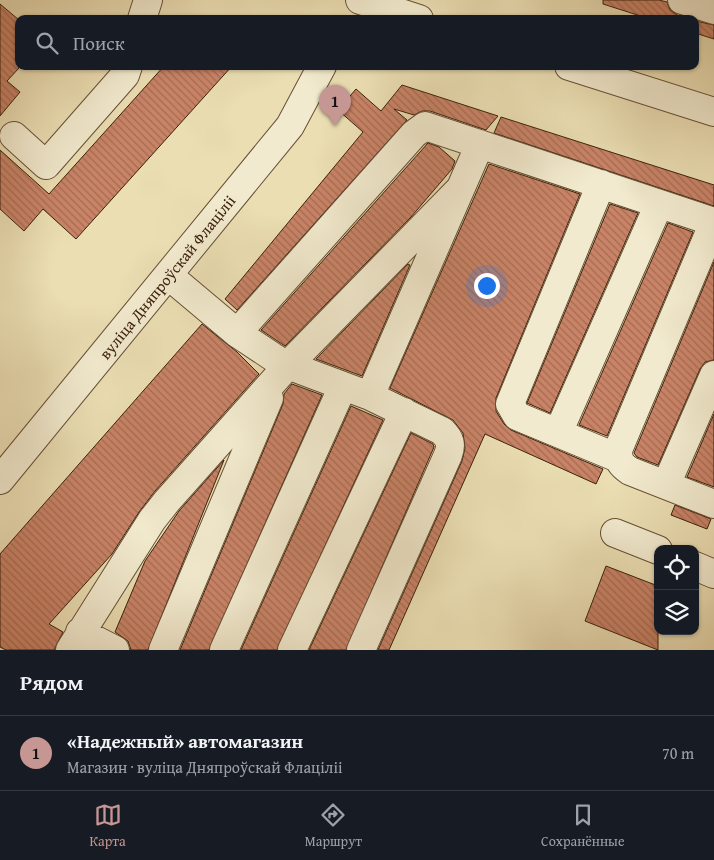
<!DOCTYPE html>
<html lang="ru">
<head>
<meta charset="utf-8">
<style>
  body { margin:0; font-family:"Gentium Book Plus",serif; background:#242831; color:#f1f3f6 }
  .controls { position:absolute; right:15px; bottom:15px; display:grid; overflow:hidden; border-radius:10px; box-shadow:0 1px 4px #0004 }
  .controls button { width:45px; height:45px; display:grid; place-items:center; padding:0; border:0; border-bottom:1px solid #363941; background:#171b24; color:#f1f3f6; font:25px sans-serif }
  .you { position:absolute; left:486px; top:285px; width:18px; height:18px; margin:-12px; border:4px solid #fff; border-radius:50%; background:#1a73e8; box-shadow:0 0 0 8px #1a73e833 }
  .badge { display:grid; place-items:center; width:32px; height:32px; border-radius:50%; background:#c59692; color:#111; font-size:16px; font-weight:700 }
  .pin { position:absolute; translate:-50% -41px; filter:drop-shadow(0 1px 2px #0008) }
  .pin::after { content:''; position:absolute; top:26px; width:18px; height:15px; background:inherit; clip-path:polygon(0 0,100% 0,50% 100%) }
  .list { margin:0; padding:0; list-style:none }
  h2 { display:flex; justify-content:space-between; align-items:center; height:65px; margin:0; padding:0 20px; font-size:21px }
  h2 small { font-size:16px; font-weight:400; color:#9ea1a6 }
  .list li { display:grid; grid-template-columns:32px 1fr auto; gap:15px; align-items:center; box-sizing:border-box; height:75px; padding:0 20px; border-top:1px solid #363941 }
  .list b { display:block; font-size:19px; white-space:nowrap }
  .list p { margin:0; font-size:16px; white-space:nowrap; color:#9ea1a6 }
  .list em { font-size:16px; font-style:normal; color:#9ea1a6 }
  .icon { flex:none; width:28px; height:28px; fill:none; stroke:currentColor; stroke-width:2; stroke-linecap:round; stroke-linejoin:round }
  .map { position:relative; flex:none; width:714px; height:650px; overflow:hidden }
  .search { position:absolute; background:#171b24; box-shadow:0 1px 4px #0004; left:15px; right:15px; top:15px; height:55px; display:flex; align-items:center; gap:12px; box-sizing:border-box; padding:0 18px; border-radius:10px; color:#9ea1a6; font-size:19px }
  .sheet { height:140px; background:#171b24 }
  nav { display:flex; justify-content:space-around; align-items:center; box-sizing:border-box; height:70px; border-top:1px solid #363941; background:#171b24; font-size:14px; color:#9ea1a6 }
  nav a { display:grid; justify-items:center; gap:2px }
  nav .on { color:#c59692 }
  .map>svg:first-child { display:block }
  .building { fill:url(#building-back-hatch); stroke:#3b210c }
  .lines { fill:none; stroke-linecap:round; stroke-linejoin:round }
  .minor-casing { stroke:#675036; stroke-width:30 }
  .minor { stroke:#f2eace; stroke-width:28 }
  .labels { text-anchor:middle; stroke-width:4; stroke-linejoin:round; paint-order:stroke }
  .street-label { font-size:16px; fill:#3b210c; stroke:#f2eace }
</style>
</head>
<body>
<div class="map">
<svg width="714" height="650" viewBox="0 0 714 650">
  <defs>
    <pattern id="building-back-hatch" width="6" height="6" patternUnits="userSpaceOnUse" patternTransform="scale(1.25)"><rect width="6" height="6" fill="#c98367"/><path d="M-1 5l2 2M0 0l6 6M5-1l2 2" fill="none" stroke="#a46b53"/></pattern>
  </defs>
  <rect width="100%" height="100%" fill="#ebdeb3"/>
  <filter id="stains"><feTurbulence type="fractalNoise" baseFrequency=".004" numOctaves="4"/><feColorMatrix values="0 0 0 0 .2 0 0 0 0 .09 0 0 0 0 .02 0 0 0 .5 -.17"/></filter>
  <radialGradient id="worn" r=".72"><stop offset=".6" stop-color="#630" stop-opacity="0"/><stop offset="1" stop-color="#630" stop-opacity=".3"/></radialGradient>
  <path class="building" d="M603,0H659L667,2L670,10L677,15L690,19H650L603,4Z
    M0,4L19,20V68L7,81L20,92L0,116Z
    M695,21L714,25V39L695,33Z
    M164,66H232L76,239L43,209L24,231L0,209V150L49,194Z
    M402,85L498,116L486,130L430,111H422L414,115L394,109L407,120L237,310L225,299L363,132L338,110L356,89L381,111Z
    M501,117L714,185V206L494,133Z
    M428,143L439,147L455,161L452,169L411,217L285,346L261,330Z
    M489,164L580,194L496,398V411L504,424L511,430L603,469L596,484L485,434L389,650H378L462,461L465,448L463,433L453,420L390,388Z
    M610,204L638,213L550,413L527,403Z
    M668,223L693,232L607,436L579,425Z
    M714,262V360L705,362L700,369L658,465L637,457L634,453Z
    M408,264L410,265L362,376L316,359Z
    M202,324L237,352L259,374L155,491L139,512L112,554L49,624L63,632L54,650H6L0,647V554Z
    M292,384L322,395L209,650H180L283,404L284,394Z
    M351,406L383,420L277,650H241Z
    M714,414V487L687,477Z
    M411,433L433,444L434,447L346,650H309Z
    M224,460L148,650H131L128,641L115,632L145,561L179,511Z
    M675,505L711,519L707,529L671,515Z
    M606,566L658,586V650L585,621Z"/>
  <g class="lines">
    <defs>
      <path id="minor" d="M360,0L419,19
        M682,0L714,10
        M142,19L148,0
        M569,66L714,112
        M14,136L46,165L125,75L128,66
        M601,184L510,404L517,416L618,458
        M168,275L237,333L282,363L370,396L442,431C450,439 452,444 448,455L361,650
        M237,333L414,134L425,126L714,222L618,450C618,461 621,465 630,471L714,504
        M370,396L480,144
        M558,433L659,204
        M0,480L290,126L322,66
        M666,485L714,375
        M615,533L658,550
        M695,566L714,574
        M80,632L115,650
        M70,650L152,520L167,501L288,365L460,189
        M163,650L269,398
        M224,650L343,386
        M292,650L404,412"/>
    </defs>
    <use href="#minor" class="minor-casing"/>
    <use href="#minor" class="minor"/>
  </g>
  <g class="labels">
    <g class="street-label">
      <text transform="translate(167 277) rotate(-51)" y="6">вуліца Дняпроўскай Флаціліі</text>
    </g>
  </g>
  <rect width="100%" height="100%" filter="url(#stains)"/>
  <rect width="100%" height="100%" fill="url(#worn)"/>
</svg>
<div class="controls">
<button><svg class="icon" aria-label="locate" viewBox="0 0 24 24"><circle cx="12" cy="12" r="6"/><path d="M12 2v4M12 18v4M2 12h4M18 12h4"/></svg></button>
<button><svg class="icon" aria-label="layers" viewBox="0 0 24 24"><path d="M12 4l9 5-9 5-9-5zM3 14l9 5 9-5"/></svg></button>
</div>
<div class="you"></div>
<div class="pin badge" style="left:335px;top:126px">1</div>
<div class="search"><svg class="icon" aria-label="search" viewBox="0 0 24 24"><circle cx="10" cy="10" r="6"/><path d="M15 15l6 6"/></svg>Поиск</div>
</div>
<section class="sheet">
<h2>Рядом<small></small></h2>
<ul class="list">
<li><span class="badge">1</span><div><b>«Надежный» автомагазин</b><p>Магазин · вуліца Дняпроўскай Флаціліі</p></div><em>70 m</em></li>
</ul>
</section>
<nav>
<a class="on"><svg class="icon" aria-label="map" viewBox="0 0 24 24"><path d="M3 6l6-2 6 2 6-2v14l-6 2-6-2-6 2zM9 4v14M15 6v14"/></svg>Карта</a>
<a><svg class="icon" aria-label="directions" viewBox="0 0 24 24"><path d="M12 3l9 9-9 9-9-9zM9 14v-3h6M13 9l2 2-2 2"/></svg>Маршрут</a>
<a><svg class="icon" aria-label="saved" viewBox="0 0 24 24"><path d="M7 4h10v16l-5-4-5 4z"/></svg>Сохранённые</a>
</nav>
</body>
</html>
